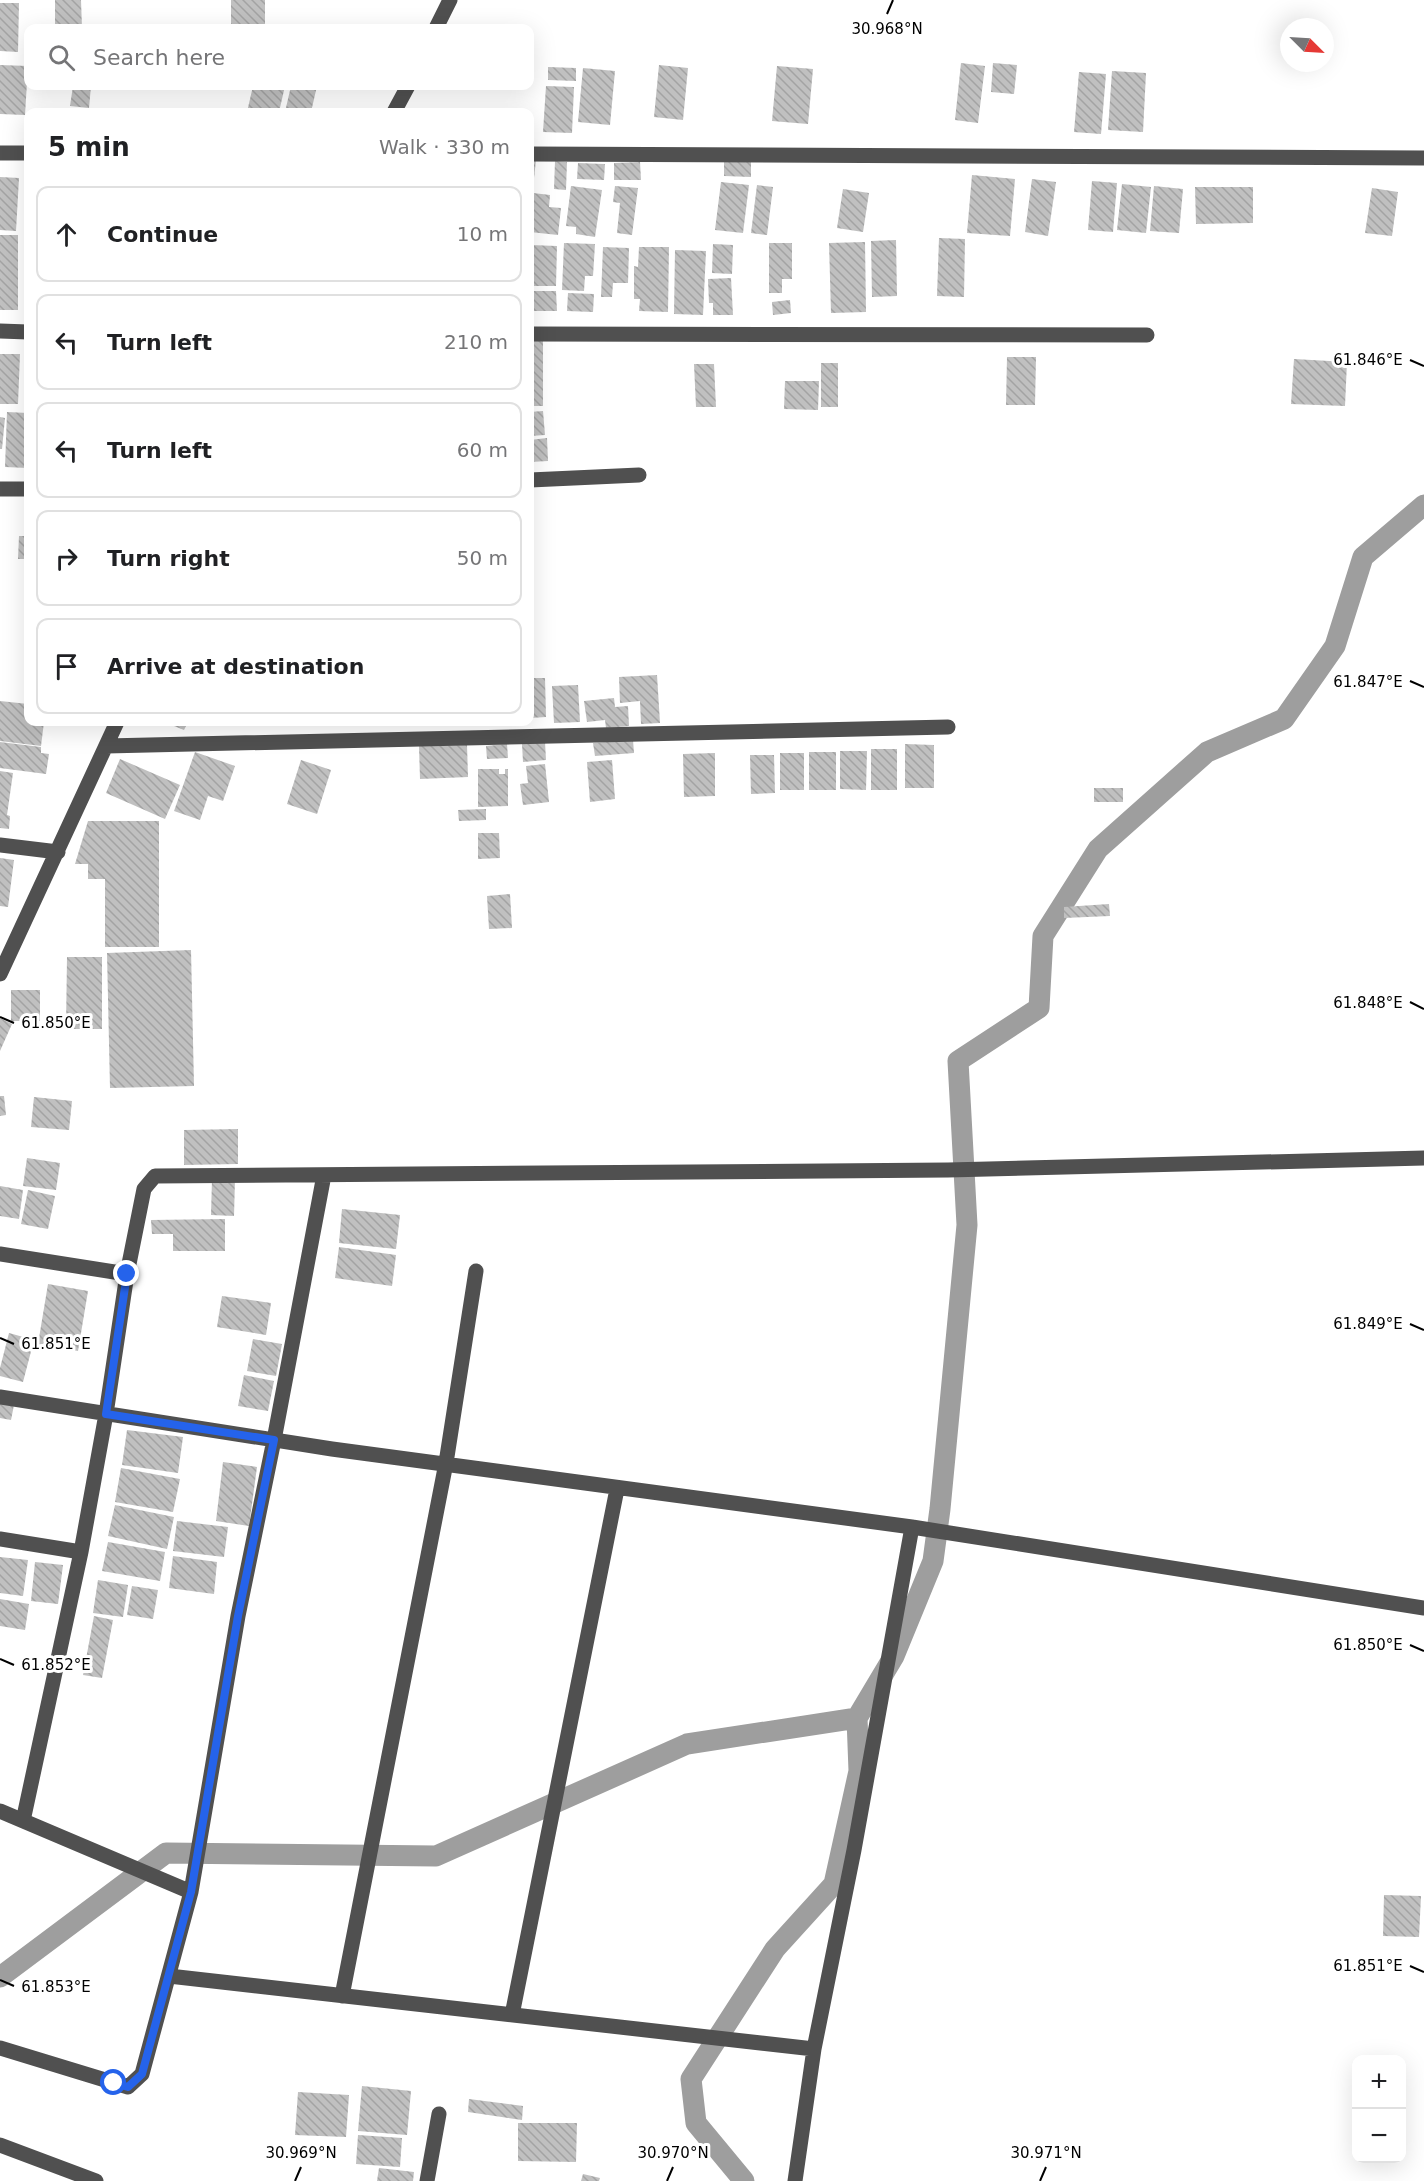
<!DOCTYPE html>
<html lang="en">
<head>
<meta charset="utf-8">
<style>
  body { margin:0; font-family:"DejaVu Sans",sans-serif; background:#f6f6f6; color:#202124 }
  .controls { position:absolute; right:18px; bottom:18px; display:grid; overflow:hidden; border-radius:12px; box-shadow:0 6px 24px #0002 }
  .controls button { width:54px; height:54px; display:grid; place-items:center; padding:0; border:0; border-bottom:2px solid #e0e0e0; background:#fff; color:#202124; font:30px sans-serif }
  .compass { position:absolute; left:1280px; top:18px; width:54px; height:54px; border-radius:50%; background:#fff; box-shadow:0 6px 24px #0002; rotate:114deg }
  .stop { position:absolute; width:18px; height:18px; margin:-14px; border:4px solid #2563eb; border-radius:50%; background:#fff }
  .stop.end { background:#2563eb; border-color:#fff; box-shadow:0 2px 6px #0008 }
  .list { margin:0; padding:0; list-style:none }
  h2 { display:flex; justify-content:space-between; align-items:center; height:78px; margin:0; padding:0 24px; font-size:26px }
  h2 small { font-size:20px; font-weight:400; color:#757577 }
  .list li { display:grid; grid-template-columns:39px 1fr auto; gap:18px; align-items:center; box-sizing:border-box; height:96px; margin:0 12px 12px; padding:0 12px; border:2px solid #e0e0e0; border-radius:12px }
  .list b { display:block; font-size:22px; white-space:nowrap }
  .list em { font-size:20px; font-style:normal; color:#757577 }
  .icon { flex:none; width:33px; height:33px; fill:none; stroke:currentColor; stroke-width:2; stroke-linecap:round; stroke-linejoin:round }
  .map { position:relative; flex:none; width:1424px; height:2181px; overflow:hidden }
  .search { position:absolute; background:#fff; box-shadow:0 6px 24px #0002; left:24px; top:24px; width:510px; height:66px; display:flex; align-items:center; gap:15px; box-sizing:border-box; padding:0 21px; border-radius:12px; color:#757577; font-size:22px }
  .panel { position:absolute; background:#fff; box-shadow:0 6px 24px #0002; left:24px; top:108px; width:510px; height:618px; border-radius:12px }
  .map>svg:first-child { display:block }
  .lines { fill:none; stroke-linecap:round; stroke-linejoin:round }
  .canal { stroke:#9e9e9e; stroke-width:21 }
  .building { fill:url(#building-back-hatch) }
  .minor { stroke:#505050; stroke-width:15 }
  .route { stroke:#2563eb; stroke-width:8 }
  .ticks { fill:none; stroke:#000; stroke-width:2 }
  .ticks-label { font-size:15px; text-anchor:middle; fill:#000; stroke:#fff; stroke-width:6; stroke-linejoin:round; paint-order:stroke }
</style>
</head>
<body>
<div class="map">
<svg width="1424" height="2181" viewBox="0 0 1424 2181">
  <defs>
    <pattern id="building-back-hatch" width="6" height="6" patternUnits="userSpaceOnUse" patternTransform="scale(1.5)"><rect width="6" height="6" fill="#c0c0c0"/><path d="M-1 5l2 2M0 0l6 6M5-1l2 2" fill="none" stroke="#a3a3a3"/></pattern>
  </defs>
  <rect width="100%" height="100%" fill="#fff"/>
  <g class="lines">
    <path class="canal" d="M0,1977L166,1853L436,1856L687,1744L857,1718
      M744,2181L696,2123L691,2079L775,1949L834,1884L859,1771L857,1718L894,1656L933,1561L940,1509L967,1225L958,1061L1039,1008L1043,936L1098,849L1207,752L1284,719L1335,646L1363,557L1424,505"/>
  </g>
  <path class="building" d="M55,0H81L82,28H55Z
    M231,0H265V28H231Z
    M0,3H19L18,52L0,51Z
    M961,63L985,66L978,123L955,120Z
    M993,63L1017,65L1014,94L991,92Z
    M0,65L28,66L25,115L0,114Z
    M659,65L688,68L683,120L654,117Z
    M777,66L813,69L808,124L772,121Z
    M548,67L576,68V81L548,80Z
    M583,68L615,71L610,125L578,122Z
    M1112,71L1146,73L1143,132L1108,130Z
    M1079,72L1106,74L1101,134L1074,132Z
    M73,86H91L89,108L70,106Z
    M253,86H285L279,112H247Z
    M291,86H317L311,112H285Z
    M546,86L574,87L572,133L543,132Z
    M530,159L536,160L533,187H530Z
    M555,161L567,162L566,190L554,189Z
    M640,162L641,180H614V163Z
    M724,162H751V177L724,176Z
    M578,163L605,164L604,180L577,179Z
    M972,175L1015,179L1010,236L967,233Z
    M0,177L19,178L16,231L0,230Z
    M1032,179L1056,182L1048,236L1025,232Z
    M1092,181L1117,183L1113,232L1088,230Z
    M721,182L749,185L743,233L715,230Z
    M1122,184L1151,187L1146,233L1117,230Z
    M757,185L773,187L767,235L751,233Z
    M571,186L602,190L595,237L576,234V227L566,226Z
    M615,186L638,188L632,235L617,233L620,203L613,202Z
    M1154,186L1183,189L1179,233L1150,231Z
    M1195,187H1253V223L1196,224Z
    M1372,188L1398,192L1392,236L1365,233Z
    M843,189L869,193L863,232L837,228Z
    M533,193L550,195L549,207L561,208L558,235L530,232Z
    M0,235H18V310H0Z
    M939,238L965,239L964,297L937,296Z
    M896,240L897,296L872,297L871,241Z
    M865,242L866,312L831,313L829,243Z
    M564,243L595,244L593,276H585L584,291L562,290Z
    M769,243H792V279H782V293H769Z
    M713,244L733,245L732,274L712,273Z
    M530,245L557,246L556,286H530Z
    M603,247L629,248L628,283H613L612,297H601Z
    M639,247H669L668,312L639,311L640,299H634V266L638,267Z
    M675,250L706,251L703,315L674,314Z
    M731,278L733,315H713V303H709L708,279Z
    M530,291H556L557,311H530Z
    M568,293L594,294L593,312L567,311Z
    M790,300L791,313L773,315L772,302Z
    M530,337H543V406H530Z
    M0,354H20L18,404H0Z
    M1007,357H1036L1035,405H1006Z
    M1294,359L1347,362L1345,406L1291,404Z
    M821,363H838V407H821Z
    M694,364H714L716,407H696Z
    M785,381H819L818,410L784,409Z
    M543,411L545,435L530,436V412Z
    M7,412L28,413V468L5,467Z
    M0,417L5,418L2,449H0Z
    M547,438L548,461L530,462V440Z
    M19,536H28V559H18Z
    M657,675L660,723L641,724L640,701L620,703L619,677Z
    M530,678H545L546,717L530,718Z
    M578,685L580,722L554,723L552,686Z
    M614,698L615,707L628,706L629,726L606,728L605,720L587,722L584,701Z
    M0,701L28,704V722H44L41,746L0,741Z
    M170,722H188L184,730L169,724Z
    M633,740L634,753L595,756L593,743Z
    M0,742L41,747V753L49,754L46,774L0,768Z
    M545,742L546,760L523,762L522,744Z
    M507,744L508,758L487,759L486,746Z
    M905,744L934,745V788H905Z
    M467,745L468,777L420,779L419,746Z
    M871,749H897V790H871Z
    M840,751H867L866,790L840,789Z
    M195,752L235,766L223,801L208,796L200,820L174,811Z
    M809,752H836V790H809Z
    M715,753V796L684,797L683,754Z
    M780,753H804V790H780Z
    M750,755H774L775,793L751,794Z
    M120,759L180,785L165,819L106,793Z
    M301,760L331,770L317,814L287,804Z
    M612,760L615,799L590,802L587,762Z
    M545,764L549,802L523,805L520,784L528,783L526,766Z
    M478,769H499V774H505V769H508V806L478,807Z
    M0,771L13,773L7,815L10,816L9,829L0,828Z
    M1094,788H1123V802H1094Z
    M486,809V820L459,821L458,810Z
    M88,821H159V947H105V879H88V864H75Z
    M478,833H499L500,858L478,859Z
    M0,858L14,860L8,907L0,906Z
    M510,894L512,928L489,929L487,896Z
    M1109,904L1110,916L1064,918V907Z
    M191,950L194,1086L110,1088L107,953Z
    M67,957H102V1029H66Z
    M11,990H40V1021H11Z
    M0,1018L12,1024L0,1051Z
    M0,1096H4L6,1115L0,1116Z
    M34,1097L72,1101L69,1130L31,1127Z
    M238,1129V1164L184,1165V1130Z
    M27,1158L60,1163L56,1190L23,1186Z
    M212,1179H235L234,1216L211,1215Z
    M0,1186L23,1190L19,1219L0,1216Z
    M28,1190L55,1196L48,1229L21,1224Z
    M342,1209L400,1215L396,1249L339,1243Z
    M225,1219V1251H173V1234H152L151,1220Z
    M339,1247L396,1255L392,1286L335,1278Z
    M48,1284L88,1291L78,1351L38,1344Z
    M222,1296L271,1303L266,1335L217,1327Z
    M9,1333L34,1340L23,1382L0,1376V1368Z
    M253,1339L282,1344L276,1376L247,1371Z
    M244,1375L274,1381L268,1411L238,1406Z
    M0,1402L14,1405L11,1420L0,1418Z
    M127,1430L183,1437L178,1473L122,1465Z
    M223,1462L257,1467L249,1526L216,1521Z
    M121,1468L180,1479L173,1512L115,1502Z
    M115,1505L174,1517L167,1549L108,1536Z
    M177,1521L228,1527L224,1557L173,1551Z
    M108,1542L165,1552L160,1581L102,1571Z
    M173,1556L217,1562L214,1594L169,1588Z
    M0,1557L28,1560L23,1596L0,1593Z
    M35,1562L63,1565L58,1604L31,1601Z
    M98,1580L128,1585L123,1617L93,1613Z
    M132,1586L158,1590L153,1619L127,1615Z
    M0,1599L29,1604L25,1630L0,1626Z
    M94,1616L113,1620L102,1678L83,1675Z
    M1384,1895L1421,1896L1419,1937L1383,1936Z
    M362,2086L411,2091L407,2135L358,2131Z
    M298,2092L349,2095L346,2137L295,2135Z
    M469,2099L523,2106L522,2120L468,2112Z
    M518,2123H577L576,2162L518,2161Z
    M358,2135L402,2138L400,2167L356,2164Z
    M379,2168L414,2172L413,2181H377Z
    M583,2174L600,2178L599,2181H581Z"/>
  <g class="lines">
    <path class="minor" d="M436,28L450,0
      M394,112L408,86
      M0,153H28
      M530,154L1424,158
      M0,331L28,332
      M530,334L1147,335
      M530,480L639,475
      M0,489H28
      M106,746L948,727
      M0,845L58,852
      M0,974L117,722
      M0,1254L127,1274
      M0,1397L332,1449L912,1527L1424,1608
      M0,1539L81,1552
      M0,1811L191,1892
      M23,1821L81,1552L106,1414L127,1274L144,1189L155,1176L948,1170L1424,1158
      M169,1976L814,2049
      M342,1996L446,1463L476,1271
      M512,2015L617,1489
      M0,2048L128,2087L142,2074L191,1892L238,1616L274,1440L324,1175
      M0,2145L96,2181
      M427,2181L439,2114
      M795,2181L814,2049L854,1850L912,1527"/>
  </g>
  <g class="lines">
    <path class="route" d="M114,2083L128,2087L142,2074L191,1892L238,1616L274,1440L106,1414L127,1274"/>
  </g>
  <path class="ticks" d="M887,14L893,0M1410,360L1424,366M1410,681L1424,687M1410,1002L1424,1009M0,1017L14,1023M1410,1324L1424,1330M0,1338L14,1344M1410,1645L1424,1651M0,1659L14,1665M1410,1966L1424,1972M0,1980L14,1986M295,2181L301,2167M667,2181L673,2167M1040,2181L1046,2167"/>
  <g class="ticks-label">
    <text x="887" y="34">30.968°N</text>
    <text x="1368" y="365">61.846°E</text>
    <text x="1368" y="687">61.847°E</text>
    <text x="1368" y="1008">61.848°E</text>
    <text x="56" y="1028">61.850°E</text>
    <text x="1368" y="1329">61.849°E</text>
    <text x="56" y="1349">61.851°E</text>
    <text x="1368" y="1650">61.850°E</text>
    <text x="56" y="1670">61.852°E</text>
    <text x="1368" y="1971">61.851°E</text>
    <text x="56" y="1992">61.853°E</text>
    <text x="301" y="2158">30.969°N</text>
    <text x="673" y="2158">30.970°N</text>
    <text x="1046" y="2158">30.971°N</text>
  </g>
</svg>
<div class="controls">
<button>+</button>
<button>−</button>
</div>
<svg class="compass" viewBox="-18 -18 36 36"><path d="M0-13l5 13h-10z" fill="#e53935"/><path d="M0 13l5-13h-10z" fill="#757577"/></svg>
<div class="stop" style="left:114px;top:2083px"></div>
<div class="stop end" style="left:127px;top:1274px"></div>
<div class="search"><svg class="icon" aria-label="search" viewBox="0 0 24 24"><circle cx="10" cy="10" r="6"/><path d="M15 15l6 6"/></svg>Search here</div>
<section class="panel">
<h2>5 min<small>Walk · 330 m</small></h2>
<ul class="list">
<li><svg class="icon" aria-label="ahead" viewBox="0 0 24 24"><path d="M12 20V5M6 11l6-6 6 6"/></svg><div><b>Continue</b></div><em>10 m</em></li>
<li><svg class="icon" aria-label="left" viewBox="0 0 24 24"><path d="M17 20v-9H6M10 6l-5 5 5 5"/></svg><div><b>Turn left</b></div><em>210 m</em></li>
<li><svg class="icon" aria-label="left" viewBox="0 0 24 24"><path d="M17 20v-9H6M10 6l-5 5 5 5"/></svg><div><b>Turn left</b></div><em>60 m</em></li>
<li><svg class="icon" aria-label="right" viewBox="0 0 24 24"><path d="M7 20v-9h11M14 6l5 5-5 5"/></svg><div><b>Turn right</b></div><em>50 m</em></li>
<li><svg class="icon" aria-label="arrive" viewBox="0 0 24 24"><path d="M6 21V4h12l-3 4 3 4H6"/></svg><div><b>Arrive at destination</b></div></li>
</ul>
</section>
</div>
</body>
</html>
